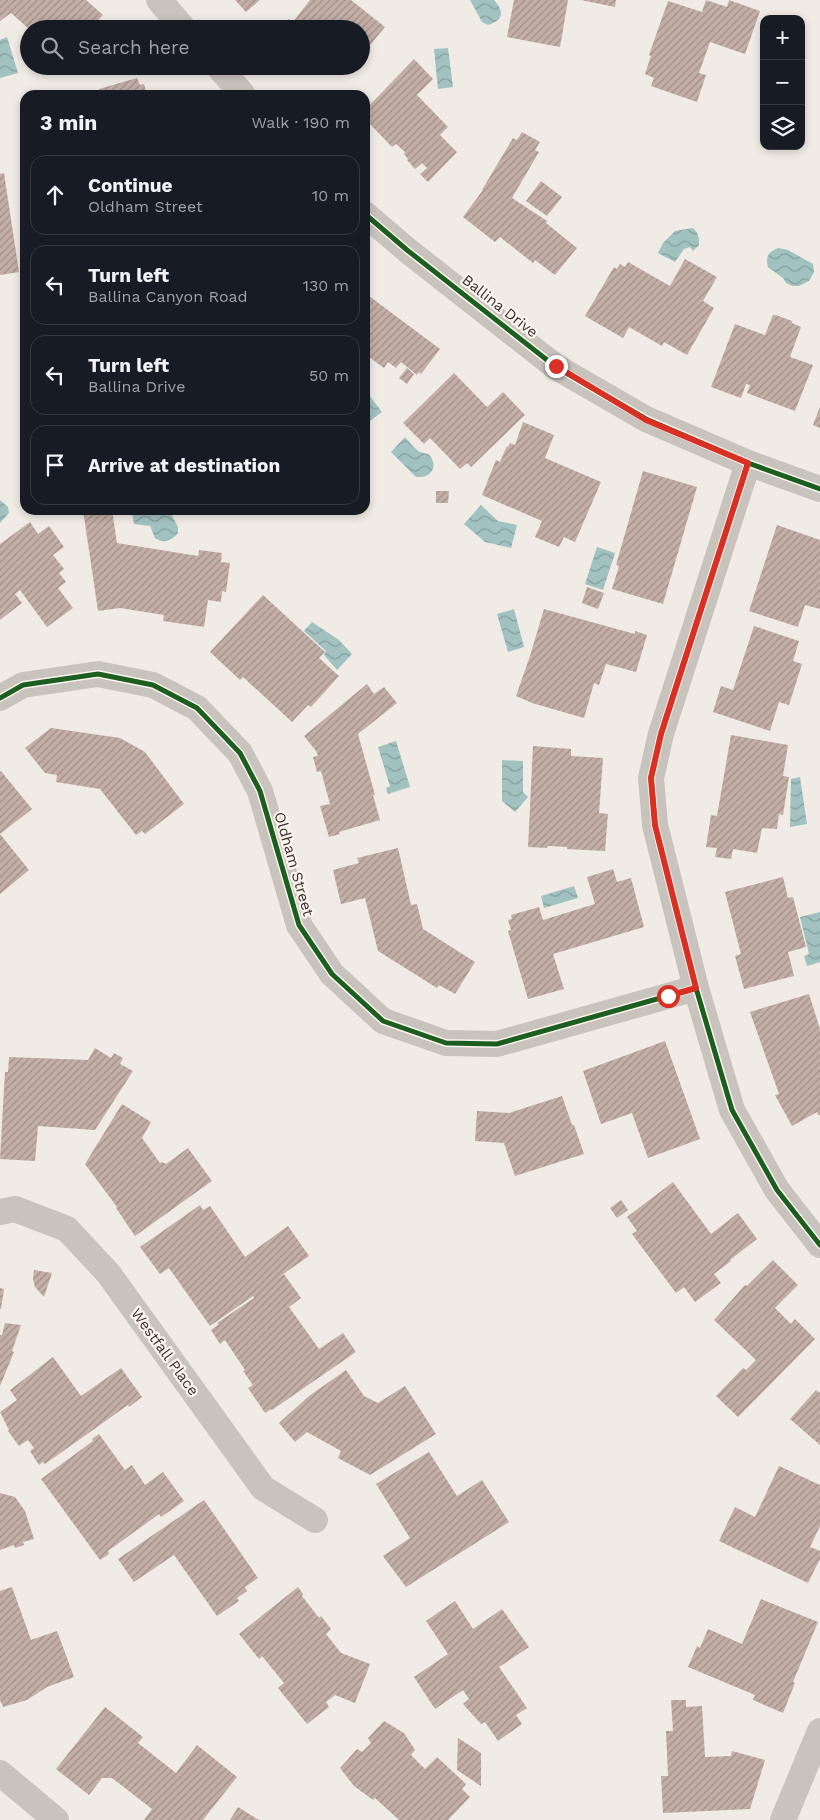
<!DOCTYPE html>
<html lang="en">
<head>
<meta charset="utf-8">
<style>
  body { margin:0; font-family:"Work Sans",sans-serif; background:#242831; color:#f1f3f6 }
  .controls { position:absolute; right:15px; top:15px; display:grid; overflow:hidden; border-radius:10px; box-shadow:0 2px 8px #0003 }
  .controls button { width:45px; height:45px; display:grid; place-items:center; padding:0; border:0; border-bottom:1px solid #363941; background:#171b24; color:#f1f3f6; font:25px sans-serif }
  .stop { position:absolute; width:15px; height:15px; margin:-11px; border:4px solid #d93025; border-radius:50%; background:#fff }
  .stop.end { background:#d93025; border-color:#fff; box-shadow:0 1px 5px #0008 }
  .list { margin:0; padding:0; list-style:none }
  h2 { display:flex; justify-content:space-between; align-items:center; height:65px; margin:0; padding:0 20px; font-size:21px }
  h2 small { font-size:16px; font-weight:400; color:#9ea1a6 }
  .list li { display:grid; grid-template-columns:32px 1fr auto; gap:15px; align-items:center; box-sizing:border-box; height:80px; margin:0 10px 10px; padding:0 10px; border:1px solid #363941; border-radius:15px }
  .list b { display:block; font-size:19px; white-space:nowrap }
  .list p { margin:0; font-size:16px; white-space:nowrap; color:#9ea1a6 }
  .list em { font-size:16px; font-style:normal; color:#9ea1a6 }
  .icon { flex:none; width:28px; height:28px; fill:none; stroke:currentColor; stroke-width:2; stroke-linecap:round; stroke-linejoin:round }
  .map { position:relative; flex:none; width:820px; height:1820px; overflow:hidden }
  .search { position:absolute; background:#171b24; box-shadow:0 2px 8px #0003; left:20px; top:20px; width:350px; height:55px; display:flex; align-items:center; gap:12px; box-sizing:border-box; padding:0 18px; border-radius:28px; color:#9ea1a6; font-size:19px }
  .panel { position:absolute; background:#171b24; box-shadow:0 2px 8px #0003; left:20px; top:90px; width:350px; height:425px; border-radius:15px }
  .map>svg:first-child { display:block }
  .water { fill:url(#water-waves) }
  .building { fill:url(#building-hatch) }
  .lines { fill:none; stroke-linecap:round; stroke-linejoin:round }
  .minor { stroke:#c9c3be; stroke-width:26 }
  .cycleway-casing { stroke:#fbf5ee; stroke-width:8 }
  .cycleway { stroke:#1b5e20; stroke-width:5 }
  .route { stroke:#d93025; stroke-width:6 }
  .labels { text-anchor:middle; stroke-width:4.5; stroke-linejoin:round; paint-order:stroke }
  .street-label { font-size:15px; fill:#3b302b; stroke:#fbf5ee }
</style>
</head>
<body>
<div class="map">
<svg width="820" height="1820" viewBox="0 0 820 1820">
  <defs>
    <pattern id="water-waves" width="16" height="10" patternUnits="userSpaceOnUse" patternTransform="scale(1.25)"><rect width="16" height="10" fill="#a1c2c1"/><path d="M0 5q4-4 8 0t8 0" fill="none" stroke="#849e9d"/></pattern>
    <pattern id="building-hatch" width="6" height="6" patternUnits="userSpaceOnUse" patternTransform="scale(1.25)"><rect width="6" height="6" fill="#c3afa7"/><path d="M-1 1l2-2M0 6l6-6M5 7l2-2" fill="none" stroke="#a08f88"/></pattern>
  </defs>
  <rect width="100%" height="100%" fill="#f0ebe5"/>
  <path class="water" d="M470,0H494C505,12 503,20 488,25L482,22Z
    M7,37L18,73L0,78V40Z
    M448,48L453,87L438,89L434,49Z
    M693,228C699,234 699,237 699,245L693,251L690,247L684,249L675,262L658,253L663,243L675,231Z
    M778,248L788,250L813,264L814,272L809,281L799,286H792L786,283L783,278L768,267C765,256 769,252 778,248Z
    M365,390L382,412L367,423L365,421Z
    M405,437C409,442 415,449 420,452C422,453 425,453 428,454C433,458 436,467 431,472C427,477 422,477 416,477L391,452Z
    M0,500L8,507L9,513L0,523Z
    M481,505L498,521L517,525L511,548L485,542L464,524Z
    M136,510H169L178,527V533C171,541 164,544 155,538L150,526L134,524L132,512Z
    M597,547L615,553L603,590L585,584Z
    M514,609L524,647L508,652L497,614Z
    M312,622L339,640L352,654L337,670L324,655L326,651L304,631Z
    M396,741L410,787L388,794L386,788L390,786L378,747Z
    M502,760L523,761V792L528,797L515,812L502,801Z
    M800,777L807,824L790,827L791,779Z
    M574,886L578,898L544,908L541,896Z
    M820,912V962L807,966L804,956L809,954L800,917Z"/>
  <path class="building" d="M0,0H86L103,15L91,28L89,26L86,29H29L11,13L0,21Z
    M235,0H260L246,12Z
    M310,0H351L385,27L361,56V29H281L289,19L293,22Z
    M514,0H568L560,47L507,37Z
    M581,0H616L615,7Z
    M706,0L727,7L729,0L760,11L745,54L710,42L699,73L706,75L697,102L651,86L654,78L645,74L651,56L649,55L668,1L702,12Z
    M414,59L433,79L417,95L448,127L440,135L457,152L428,182L420,174L427,168L422,163L415,169L407,160L408,159L404,154L405,152L396,144L392,147L365,119V110Z
    M342,66H353L348,71Z
    M137,78L140,85L144,84L147,95H101L99,89Z
    M522,132L540,142L535,150L539,152L512,198L547,221L546,223L577,248L555,275L535,260L533,263L500,237L495,242L463,217L483,190H482L513,138L517,140Z
    M4,173L19,272L0,275V174Z
    M541,181L562,197L547,216L526,201Z
    M685,259L717,277L703,301L714,308L687,355L664,342L662,346L629,327L623,338L585,316L614,267L617,269L620,264L625,267L628,262L670,286Z
    M365,293L440,349L421,374L419,372L417,375L401,362L396,368L388,362L384,368L365,354Z
    M773,315H776L792,321V323L801,327L790,357L813,365L795,411L747,393L750,385L746,384L741,398L711,387L735,324L765,335Z
    M407,368L414,374L407,384L399,378Z
    M454,373L487,407L503,392L525,415L471,467L467,463L460,469L430,438L424,444L403,423Z
    M820,407V428L813,425Z
    M523,422L554,435L545,458L601,482L575,542L564,537L559,547L535,537L542,521L482,495L496,460L500,462L507,446L508,447L510,443L515,445Z
    M643,471L697,487L663,604L612,589L619,566L616,565Z
    M436,491H449L448,503H436Z
    M83,510H112L117,543L198,556L199,550L222,553L221,562L230,563L226,592L222,591L221,602L208,600L204,627L163,621L164,615L120,608L98,611Z
    M30,522L38,534L49,526L64,547L53,555L64,569L59,573L66,582L58,588L73,608L47,627L20,590L15,594L22,603L0,620V544Z
    M777,525L820,540V609L805,605L798,627L749,611Z
    M587,587L604,593L598,609L582,603Z
    M263,595L325,652L319,658L339,676L311,707L308,705L292,722L243,677L240,680L210,652Z
    M544,609L635,634V631L647,635L636,672L606,664L599,685L594,683L584,718L532,703L516,696L530,656Z
    M754,626L799,641L793,661L802,664L789,705L779,702L770,731L713,712L721,686L733,690Z
    M367,684L374,694L384,687L397,703L358,734L375,795H373L380,820L339,832L340,834L329,837L320,806L330,804L321,771L317,772L313,757L318,756L316,751L304,736Z
    M51,728L120,738L145,752L184,804L145,834L142,831L136,835L100,789L56,782L57,775L45,773L25,748Z
    M731,735L788,745L783,776L789,777L783,815L779,814L777,829L762,828L757,853L733,849L731,859L715,857L717,848L706,847L711,815L717,816Z
    M533,746L571,749V756L603,758L599,813L608,814L605,851L567,849V847L548,846L547,848L528,847Z
    M1,771L32,809L0,834L29,870L0,894V772Z
    M398,848L411,905L417,904L423,929L475,962L455,994L439,985L437,988L378,951L365,898L341,904L333,870L359,863L357,858Z
    M613,869L617,882L631,878L644,927L553,954L564,989L528,999L508,931L511,930L508,920L512,919L511,915L539,907L543,920L595,904L587,877Z
    M783,877L788,898L793,897L806,947L788,952L794,976L744,989L735,956L741,954L725,892Z
    M809,994L820,1029V1115H818L817,1112L792,1126L775,1095L779,1094L750,1012Z
    M665,1041L700,1139L648,1158L632,1113L601,1124L583,1071Z
    M95,1048L111,1058L114,1053L123,1058L120,1064L133,1071L95,1130L38,1126L35,1161L0,1159L5,1072H8L9,1057L88,1060Z
    M562,1096L572,1125H574L584,1154L515,1176L504,1143L475,1141L477,1111L509,1113Z
    M122,1104L151,1122L142,1138L160,1163L162,1162L166,1164L188,1148L212,1181L135,1236L116,1208L117,1207L85,1164Z
    M673,1182L711,1234L738,1213L757,1239L730,1260L731,1261L714,1274L721,1283L695,1302L684,1287L676,1293L632,1234L637,1231L627,1217Z
    M621,1200L628,1210L617,1218L610,1208Z
    M200,1205L203,1210L210,1206L245,1257L288,1226L309,1256L279,1277L284,1274L301,1298L289,1307L319,1349L343,1333L356,1352L272,1410L271,1409L265,1413L248,1388L253,1385L243,1371L245,1370L225,1340L220,1344L211,1330L219,1324L217,1323L254,1298L253,1296L210,1326L169,1268L160,1274L140,1247Z
    M773,1260L798,1285L775,1308L791,1324L795,1319L815,1339L738,1417L716,1396L743,1368L746,1370L756,1360L714,1320L745,1285L747,1286Z
    M34,1270L52,1273L44,1297L35,1287L33,1279Z
    M0,1288L4,1289L1,1309H0Z
    M5,1323L21,1325L12,1351L14,1352L0,1386V1335H2Z
    M53,1357L81,1396L121,1368L142,1397L129,1407L128,1405L45,1464L43,1462L39,1465L30,1451L34,1448L28,1440L19,1446L8,1431L9,1430L0,1412L17,1400L10,1390Z
    M346,1370L364,1396L378,1403L405,1386L436,1434L370,1475L338,1458L341,1451L307,1432L295,1442L279,1423L309,1396Z
    M816,1390L820,1393V1445L790,1419Z
    M99,1434L125,1470L132,1465L145,1485L163,1472L184,1501L161,1517L159,1514L108,1551L109,1554L100,1560L41,1479L93,1441L92,1439Z
    M429,1452L457,1496L482,1480L509,1522L406,1587L383,1556L410,1538L376,1484Z
    M779,1466L820,1485V1526L810,1547L820,1551V1559L808,1583L719,1541L735,1507L755,1517Z
    M0,1493L15,1497L25,1511L34,1539L23,1542L24,1545L15,1548L14,1545L0,1550Z
    M204,1500L258,1578L245,1587L247,1591L237,1598L239,1601L217,1616L174,1555L134,1582L118,1559Z
    M12,1587L31,1640L57,1631L74,1677L47,1687L27,1700L3,1707L0,1700V1591Z
    M298,1587L303,1594L302,1596L319,1618L321,1616L331,1629L326,1634L341,1653L370,1664L355,1703L335,1695L326,1702L329,1707L307,1724L278,1688L284,1683L262,1656L259,1659L239,1634Z
    M761,1599L818,1622L793,1682L795,1683L783,1713L753,1700L755,1695L688,1667L697,1646L700,1648L708,1629L742,1644Z
    M455,1601L473,1629L502,1609L529,1647L499,1667L527,1708L516,1715L522,1724L498,1741L485,1722L481,1724L463,1704L469,1699L463,1690L435,1709L414,1677L448,1654L426,1621Z
    M671,1700H686V1707L702,1706L705,1757L731,1756L732,1751L765,1760L750,1809L663,1813L661,1776H668L666,1731H673Z
    M105,1707L143,1737L138,1743L176,1773L197,1745L237,1777L203,1820H144L152,1809L112,1778H102L89,1795L56,1769Z
    M384,1721L404,1733L415,1750L411,1755L425,1769L437,1757L466,1784L462,1789L470,1797L448,1820H399L375,1798L373,1800L354,1786L340,1768L357,1749L362,1752L371,1743L368,1738Z
    M458,1738L481,1753V1786L457,1770Z
    M238,1807L259,1820H230Z"/>
  <g class="lines">
    <path class="minor" d="M159,0L184,29
      M218,66L243,95
      M365,214L407,250L556,367L646,419L748,463L820,489
      M748,463L661,734L651,778L655,825L696,988L732,1110L777,1190L820,1245
      M0,698L23,685L98,674L153,685L197,708L240,753L260,791L299,925L332,974L383,1021L446,1043L497,1044L696,988
      M0,1212L15,1209L67,1229L108,1273L263,1488L315,1520
      M0,1773L56,1820
      M783,1820L820,1731"/>
    <defs>
      <path id="cycleway" d="M365,214L407,250L556,367L646,419L748,463L820,489
        M748,463L661,734L651,778L655,825L696,988L732,1110L777,1190L820,1245
        M0,698L23,685L98,674L153,685L197,708L240,753L260,791L299,925L332,974L383,1021L446,1043L497,1044L696,988"/>
    </defs>
    <use href="#cycleway" class="cycleway-casing"/>
    <use href="#cycleway" class="cycleway"/>
  </g>
  <g class="lines">
    <path class="route" d="M556,366L646,420L748,463L661,734L651,778L655,825L696,988L668,996"/>
  </g>
  <g class="labels">
    <g class="street-label">
      <text transform="translate(500 306) rotate(38)" y="5">Ballina Drive</text>
      <text transform="translate(294 864) rotate(74)" y="5">Oldham Street</text>
      <text transform="translate(165 1352) rotate(54)" y="5">Westfall Place</text>
    </g>
  </g>
</svg>
<div class="controls">
<button>+</button>
<button>−</button>
<button><svg class="icon" aria-label="layers" viewBox="0 0 24 24"><path d="M12 4l9 5-9 5-9-5zM3 14l9 5 9-5"/></svg></button>
</div>
<div class="stop" style="left:668px;top:996px"></div>
<div class="stop end" style="left:556px;top:366px"></div>
<div class="search"><svg class="icon" aria-label="search" viewBox="0 0 24 24"><circle cx="10" cy="10" r="6"/><path d="M15 15l6 6"/></svg>Search here</div>
<section class="panel">
<h2>3 min<small>Walk · 190 m</small></h2>
<ul class="list">
<li><svg class="icon" aria-label="ahead" viewBox="0 0 24 24"><path d="M12 20V5M6 11l6-6 6 6"/></svg><div><b>Continue</b><p>Oldham Street</p></div><em>10 m</em></li>
<li><svg class="icon" aria-label="left" viewBox="0 0 24 24"><path d="M17 20v-9H6M10 6l-5 5 5 5"/></svg><div><b>Turn left</b><p>Ballina Canyon Road</p></div><em>130 m</em></li>
<li><svg class="icon" aria-label="left" viewBox="0 0 24 24"><path d="M17 20v-9H6M10 6l-5 5 5 5"/></svg><div><b>Turn left</b><p>Ballina Drive</p></div><em>50 m</em></li>
<li><svg class="icon" aria-label="arrive" viewBox="0 0 24 24"><path d="M6 21V4h12l-3 4 3 4H6"/></svg><div><b>Arrive at destination</b></div></li>
</ul>
</section>
</div>
</body>
</html>
